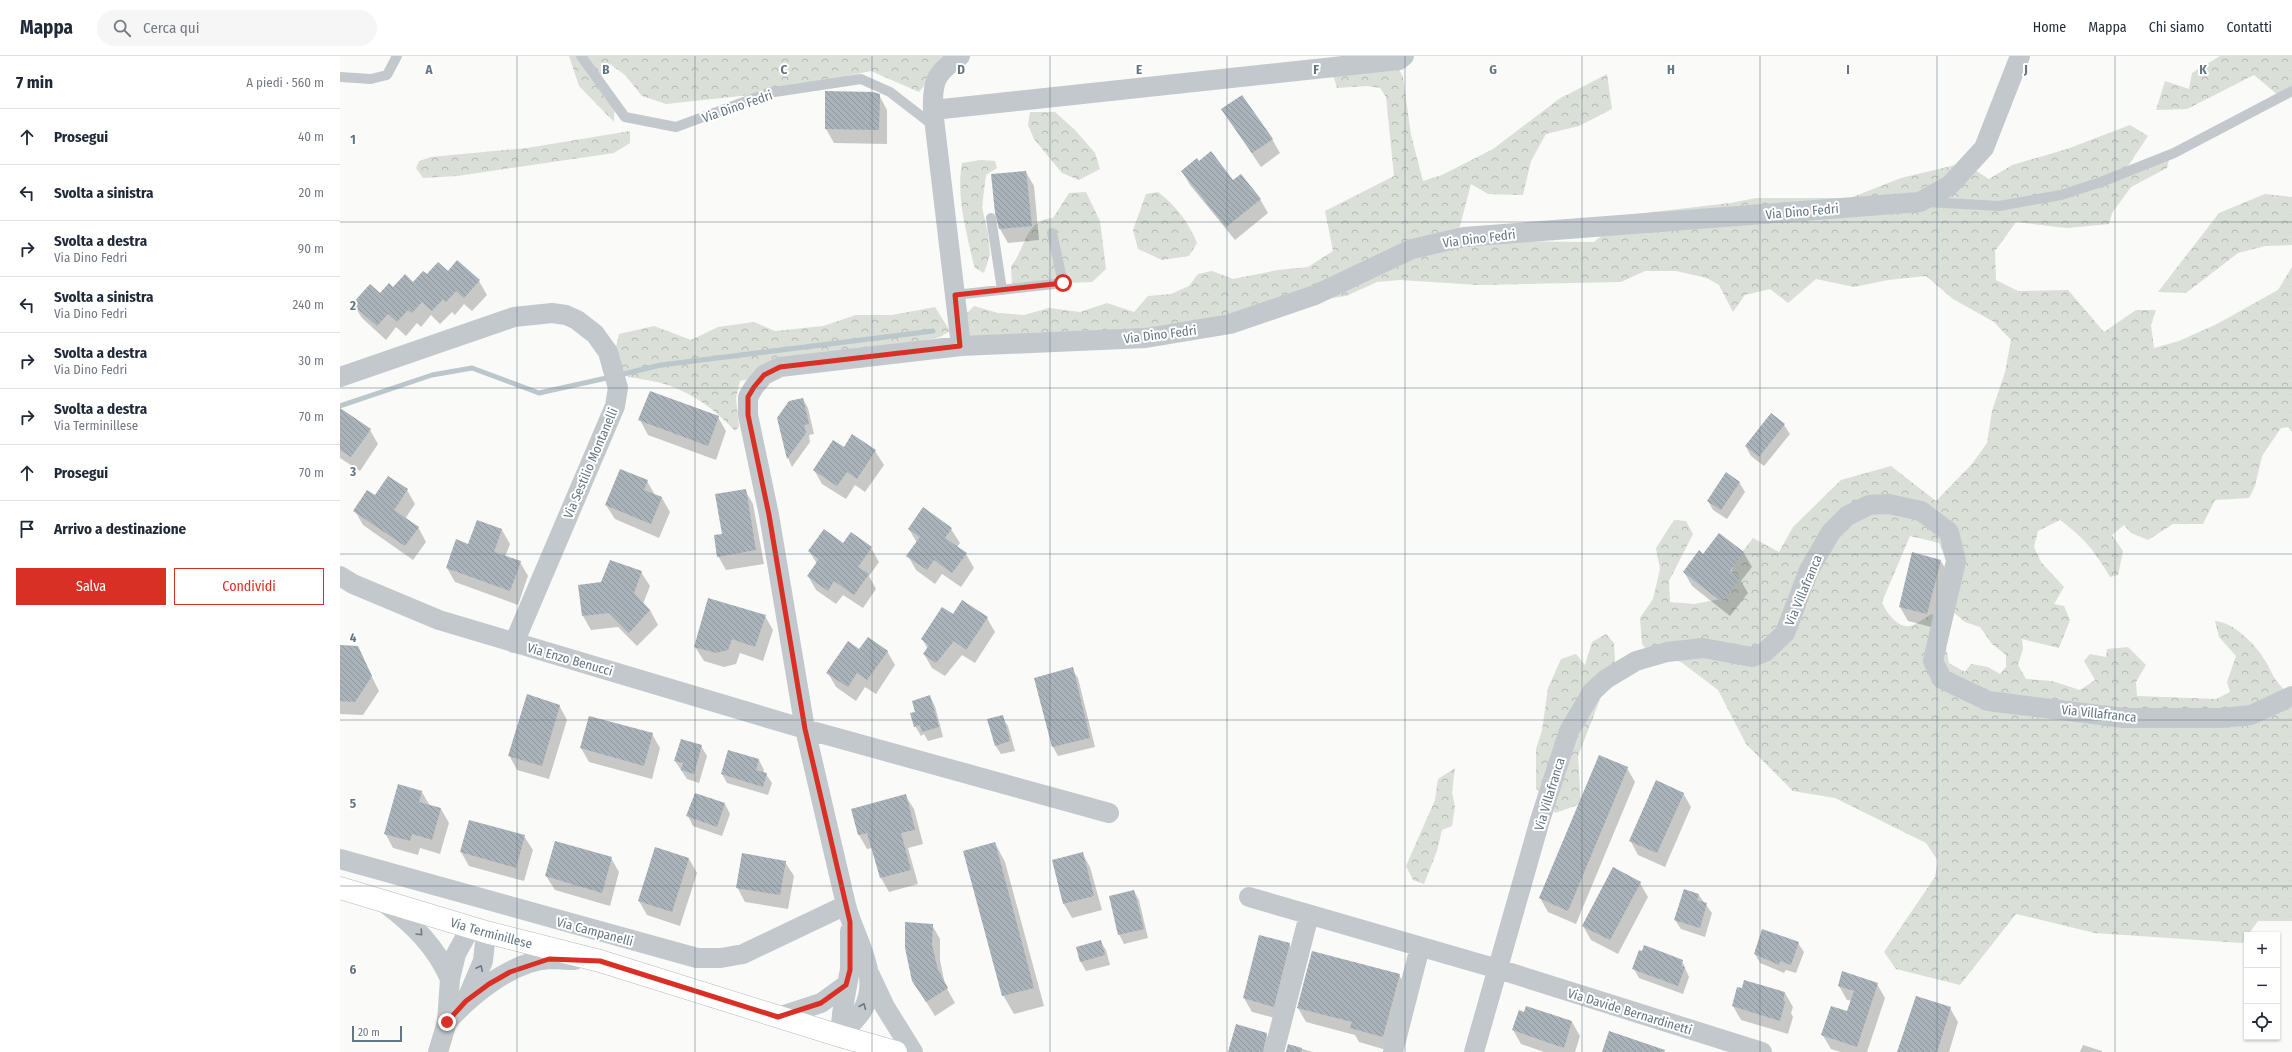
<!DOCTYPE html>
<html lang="it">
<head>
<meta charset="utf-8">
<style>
  body { margin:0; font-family:"Fira Sans Condensed",sans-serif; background:#f6f6f7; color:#1f2937 }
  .controls { position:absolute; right:12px; bottom:12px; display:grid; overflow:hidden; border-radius:0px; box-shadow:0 1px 3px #0004 }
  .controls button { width:36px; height:36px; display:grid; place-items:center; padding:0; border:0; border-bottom:1px solid #e0e1e3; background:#fff; color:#1f2937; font:20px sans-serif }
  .scale { position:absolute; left:12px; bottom:10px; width:50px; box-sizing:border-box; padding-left:4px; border:2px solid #657683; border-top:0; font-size:11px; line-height:14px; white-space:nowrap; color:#657683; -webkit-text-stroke:3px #fff; paint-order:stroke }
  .stop { position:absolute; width:12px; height:12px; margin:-9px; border:3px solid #d93025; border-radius:50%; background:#fff }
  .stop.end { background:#d93025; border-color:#fff; box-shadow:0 1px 4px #0008 }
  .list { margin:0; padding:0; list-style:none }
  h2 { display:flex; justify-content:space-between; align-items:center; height:52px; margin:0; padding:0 16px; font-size:17px }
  h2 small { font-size:13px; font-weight:400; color:#747a83 }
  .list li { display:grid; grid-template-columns:26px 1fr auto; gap:12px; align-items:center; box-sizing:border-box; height:56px; padding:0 16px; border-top:1px solid #e0e1e3 }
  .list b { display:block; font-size:15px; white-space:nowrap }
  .list p { margin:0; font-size:13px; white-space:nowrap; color:#747a83 }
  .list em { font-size:13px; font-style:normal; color:#747a83 }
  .actions { display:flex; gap:8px; padding:12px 16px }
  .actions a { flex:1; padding:9px 0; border:1px solid #d93025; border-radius:0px; text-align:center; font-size:14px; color:#d93025 }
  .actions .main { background:#d93025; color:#fff }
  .icon { flex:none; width:22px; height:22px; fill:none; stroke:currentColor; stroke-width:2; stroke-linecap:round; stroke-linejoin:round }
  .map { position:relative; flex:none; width:1952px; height:996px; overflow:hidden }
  header { display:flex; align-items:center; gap:24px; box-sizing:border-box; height:56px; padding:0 20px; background:#fff; border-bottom:1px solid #e0e1e3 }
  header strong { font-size:19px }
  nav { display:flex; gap:22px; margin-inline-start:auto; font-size:14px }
  .search { width:280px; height:36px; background:#f6f6f7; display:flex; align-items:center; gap:10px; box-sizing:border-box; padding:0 14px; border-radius:22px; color:#747a83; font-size:15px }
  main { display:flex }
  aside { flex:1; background:#fff }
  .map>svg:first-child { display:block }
  .forest { fill:url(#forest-crowns); fill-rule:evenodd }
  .shadow { fill:#0003 }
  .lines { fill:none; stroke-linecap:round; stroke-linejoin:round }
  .stream { stroke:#bbc7cb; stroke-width:5 }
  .building { fill:url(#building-back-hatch) }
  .secondary-casing { stroke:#b3babf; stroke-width:23 }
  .service { stroke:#c3c8cc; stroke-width:10 }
  .minor { stroke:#c3c8cc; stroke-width:20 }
  .secondary { stroke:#fff; stroke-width:22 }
  .oneway { stroke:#6a7a87 }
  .route { stroke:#d93025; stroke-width:5 }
  .grid { fill:none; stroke:#657683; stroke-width:1; stroke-opacity:0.55 }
  .labels { text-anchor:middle; stroke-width:4; stroke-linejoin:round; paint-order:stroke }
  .street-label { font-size:13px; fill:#657683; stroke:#fff }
  .grid-label { font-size:13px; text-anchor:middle; font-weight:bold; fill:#657683; stroke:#fff; stroke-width:4; stroke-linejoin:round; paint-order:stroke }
</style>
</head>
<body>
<header>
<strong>Mappa</strong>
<div class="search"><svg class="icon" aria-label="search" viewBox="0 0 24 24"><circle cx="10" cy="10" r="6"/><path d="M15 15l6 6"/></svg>Cerca qui</div>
<nav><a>Home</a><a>Mappa</a><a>Chi siamo</a><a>Contatti</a></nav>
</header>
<main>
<aside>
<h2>7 min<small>A piedi · 560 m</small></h2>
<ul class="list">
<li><svg class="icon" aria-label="ahead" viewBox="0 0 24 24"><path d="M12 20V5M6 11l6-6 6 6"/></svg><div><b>Prosegui</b></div><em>40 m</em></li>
<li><svg class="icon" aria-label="left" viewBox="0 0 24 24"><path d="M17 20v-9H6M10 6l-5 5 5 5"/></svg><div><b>Svolta a sinistra</b></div><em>20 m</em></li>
<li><svg class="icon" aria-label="right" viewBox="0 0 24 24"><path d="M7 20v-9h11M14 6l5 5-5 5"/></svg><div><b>Svolta a destra</b><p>Via Dino Fedri</p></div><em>90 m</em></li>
<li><svg class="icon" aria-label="left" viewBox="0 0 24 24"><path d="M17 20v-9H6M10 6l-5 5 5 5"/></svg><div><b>Svolta a sinistra</b><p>Via Dino Fedri</p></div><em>240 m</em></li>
<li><svg class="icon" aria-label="right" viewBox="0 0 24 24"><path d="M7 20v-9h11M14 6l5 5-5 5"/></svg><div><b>Svolta a destra</b><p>Via Dino Fedri</p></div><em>30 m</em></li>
<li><svg class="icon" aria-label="right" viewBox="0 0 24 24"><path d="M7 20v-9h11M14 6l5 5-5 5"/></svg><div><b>Svolta a destra</b><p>Via Terminillese</p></div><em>70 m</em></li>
<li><svg class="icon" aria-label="ahead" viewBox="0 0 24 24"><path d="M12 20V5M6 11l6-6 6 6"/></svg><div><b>Prosegui</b></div><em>70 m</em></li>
<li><svg class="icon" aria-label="arrive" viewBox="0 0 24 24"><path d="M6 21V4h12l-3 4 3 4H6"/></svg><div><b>Arrivo a destinazione</b></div></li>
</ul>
<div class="actions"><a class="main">Salva</a><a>Condividi</a></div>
</aside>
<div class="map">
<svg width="1952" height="996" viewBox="0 0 1952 996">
  <defs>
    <pattern id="forest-crowns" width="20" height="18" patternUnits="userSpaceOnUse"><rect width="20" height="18" fill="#dadfd7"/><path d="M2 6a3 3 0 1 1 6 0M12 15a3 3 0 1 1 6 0" fill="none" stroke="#b4b9b4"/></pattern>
    <pattern id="building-back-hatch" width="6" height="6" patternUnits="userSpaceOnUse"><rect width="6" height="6" fill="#aab3b9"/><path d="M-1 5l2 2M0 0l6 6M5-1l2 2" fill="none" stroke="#8e969c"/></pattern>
  </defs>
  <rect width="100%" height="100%" fill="#fafaf8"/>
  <path class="forest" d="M229,0H608L579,36L531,15L428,37L326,48L302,40L285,19L270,8L261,21L275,43L274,66L239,30Z
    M1001,0H1052L1063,21L1071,79L1083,125L1102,119L1153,93L1219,43L1267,18L1272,53L1239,70L1206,78L1191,105L1183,139L1148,138L1131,128L1116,185L1254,186L1287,159L1390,147L1416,142H1510L1561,122L1624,107L1649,123L1672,109L1727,93L1790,69L1808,80L1786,113L1830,100L1827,112L1791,131L1772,157L1769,168L1727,172L1676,166L1655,195L1656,224L1678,235L1728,234L1764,276L1796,254H1816L1811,269L1814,292L1839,285L1877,268L1938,234L1952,211V376L1948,371L1941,372L1922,400L1915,430L1909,442L1875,444L1863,468H1833L1808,484L1791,477L1784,469L1772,479L1783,495L1778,519L1770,521C1755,495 1744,482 1720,464L1698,475L1694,491L1701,506L1724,531L1714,548L1724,550L1730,564L1719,592L1682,583L1683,593L1678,609L1686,623L1712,625L1740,634L1755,624L1744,605L1750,598L1766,601L1767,593L1788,591L1806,609L1796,626L1797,640L1876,643L1890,636L1887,626L1896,600L1879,581L1875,565C1894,566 1917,590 1926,606C1934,621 1937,630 1952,639V865H1918L1902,887L1755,877L1676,858L1620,929L1556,913L1544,896L1595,821L1598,805L1586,787L1495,742L1453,735L1406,688L1378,634L1341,606L1308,596L1302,588L1300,562L1313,543L1320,513L1316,492L1334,464L1346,465L1353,478L1329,525L1330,546L1354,548L1381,543L1396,504L1413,482L1439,496L1453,471L1501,424L1551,410L1596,445L1632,408L1647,387L1652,355L1665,316L1671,284L1654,266L1613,243L1586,220L1548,224L1514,231L1476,223L1448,247L1430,233L1405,239L1393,256L1379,229L1367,222L1336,215H1305L1281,226L1139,229L1060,224L1037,226L1006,240L950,248L860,283L631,287L625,259L634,250L658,257L684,259L709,252L740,256L767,247L794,256L808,240L831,238L849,230L858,218L872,215L893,223L938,214L968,211L993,195L985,155L1054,120L1046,41L1040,32L1027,30L997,32L989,6ZM1570,480L1599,487L1607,507L1613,556L1625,566L1640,571L1652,588L1666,599V611L1660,618L1648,611L1631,608L1625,616L1609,607L1603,578L1592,558C1586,561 1576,569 1570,570C1557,572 1546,556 1542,546Z
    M1880,0H1952V36L1938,39L1914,19L1847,53L1816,54L1825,25L1849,33L1852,17Z
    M690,56H715L735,74L755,97L760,113L739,124L722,117L694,83L688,69Z
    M290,75V87L274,97L117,120L83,122L76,112L79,105L91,101L187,92Z
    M641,104L655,105L657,112L646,119L642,151L648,177L650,199L644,217L635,212L633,206C626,174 616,139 622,107Z
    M746,136L760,165L766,213L752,226L672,229L671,210C686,193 685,163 713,162L729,137Z
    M818,136C836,150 848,165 857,187L849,200L822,204L798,193L793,174L806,138Z
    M1925,138L1952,141V189L1925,190L1898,197L1846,237L1818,236L1879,157Z
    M595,251L610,275L600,281L400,325L396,342L399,371L395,375C377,355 354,338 328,329C315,325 301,323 288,321L274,299L279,278L314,270L351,284L378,271L414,266L435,275L483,270L516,259H552Z
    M1266,578L1274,587L1275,605L1238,700L1241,748L1215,757L1196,732V693L1202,674L1208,632L1221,603L1236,598L1245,609L1252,586Z
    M1115,712L1112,736L1115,751L1112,770L1102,774L1097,795L1084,828L1073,824L1066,810L1095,744L1098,723Z"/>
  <path class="shadow" d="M486,36L539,39L547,54V88L494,87L486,73Z
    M882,54L932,83L940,97L921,111Z
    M859,106L920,143L928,157L895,184L850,129L842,115Z
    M686,116L694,130L699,184L668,187L660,173Z
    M108,216L139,225L147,239L132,255L124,248L115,259L112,256L100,268L91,259L81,271L77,267L66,280L56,271L46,284L22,262L13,248L53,232L73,227L87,219Z
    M463,343L468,352L474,378L469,379L470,386L452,411L448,402L438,362Z
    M378,361L386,375L376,404L308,379L300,364Z
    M0,364L30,374L38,388L20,415L0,402Z
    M1444,369L1450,378L1424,410L1411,400L1406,391Z
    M504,393L535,395L544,409L525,436L515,429L506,443L482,428L474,414Z
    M48,421L67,434L75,448L65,463L78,471L86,486L73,504L23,469L15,455L35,441Z
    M307,425L315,439L322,442L330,456L319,482L275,463L266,449Z
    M1399,426L1405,436L1387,463L1373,454L1368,445Z
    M405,434L413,448L424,508L386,514L378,500Z
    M569,473H611L620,487L617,491L626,498L634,512L621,531L602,518L595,528L576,514L568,500L577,487Z
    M162,474L170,488L165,501L180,506L188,520L178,549L115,526L107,512L129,489Z
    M1379,478L1404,497L1412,511L1401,525L1408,537L1390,560L1352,530L1344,516L1363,499Z
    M503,488L531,492L539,506L529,520L536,533L523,552L503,539L496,548L476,534L468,520L477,508L469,495Z
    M1601,505L1609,519L1595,572L1568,565L1560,551Z
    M301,516L310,530L303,548L310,554L318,569L297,590L278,571L251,574L243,560L262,527Z
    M425,560L433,574L423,605L400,597L396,608L384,611L364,605L355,591Z
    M613,560L647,562L655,576L635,607L622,599L605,620L592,612L584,598L588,593L582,583Z
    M0,590L17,591L39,635L23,659L0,658Z
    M519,595H547L555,609L536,638L525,631L516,645L496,631L488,617Z
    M732,613L738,622L755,691L718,700L713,691Z
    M590,641L595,650L603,681L588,685L584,678L581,680L575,670L576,656Z
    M219,649L227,664L209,723L177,714L169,699Z
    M662,661L668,670L675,695L661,698L655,689Z
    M312,678L320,692L312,723L249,706L241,692Z
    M361,690L367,700L359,727L347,723L335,705Z
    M419,704L424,714L423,717L426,718L432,727L428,739L387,727L382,718Z
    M1287,712L1295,726L1236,868L1208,856L1200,842Z
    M82,736L90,750L101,753L109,767L100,798L80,792L78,799L53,792L45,777Z
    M1343,737L1351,751L1325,811L1298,799L1290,784Z
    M565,739L574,753L583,788L568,792L578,828L549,836L541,822L532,792L527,793L519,779L512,754Z
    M385,748L390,758L382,780L353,770L348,760Z
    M184,780L193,794L184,825L129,810L121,796Z
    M655,787L665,806L704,950L674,958L663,939Z
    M742,797L750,811L762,854L732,862L724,848L713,805Z
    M271,802L279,816L270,850L215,834L206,820Z
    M349,803L357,817L340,870L307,859L299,845Z
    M445,806L454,820L448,853L405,846L397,831Z
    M1300,827L1308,841L1278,898L1251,884L1243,870Z
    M794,835L799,844L808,882L784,888L779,878Z
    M1358,838L1372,857L1365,881L1341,873L1335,864Z
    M592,869L600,883V904L605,929L615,947L595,960L573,925Z
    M760,885L766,894L770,909L746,915L741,906L737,891Z
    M1458,887L1464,896L1456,917L1446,914L1444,917L1420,907L1415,898Z
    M949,888L957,902L942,964L912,956L904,942Z
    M1303,896L1342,905L1349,921L1343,938L1299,922L1294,913Z
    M1059,919L1067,933L1050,995L1019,986L1015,979L966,966L958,952Z
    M1537,928L1545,942L1527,996H1501L1491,993L1482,978L1508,957L1512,945L1507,944L1499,930Z
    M1445,937L1453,951L1451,957L1453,961L1448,978L1401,964L1393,950Z
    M1187,951L1232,966L1240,980L1235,996H1204L1181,988L1173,974Z
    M1610,952L1618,966L1609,996H1558Z
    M926,978L935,992L934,996H889Z
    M949,989L973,996H946Z
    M1743,989L1762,995V996H1740Z"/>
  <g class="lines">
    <path class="stream" d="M279,319L321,309L593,275
      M0,350L92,319L132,312L199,337L271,321"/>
  </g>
  <path class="building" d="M485,35L533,36L540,38L539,74L485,73Z
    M902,39L933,83L912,97L881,53Z
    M871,95L893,124L901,118L921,143L886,171L841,115L857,102L859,105Z
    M686,115L692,170L659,173L655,157L651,118Z
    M117,204L140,224L124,242L116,235L106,246L103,243L92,255L82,246L72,257L68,254L57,266L48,258L37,270L12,248L30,228L40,237L49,227L53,231L65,218L73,226L83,215L87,218L98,206L108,215Z
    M310,335L379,360L368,390L298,364Z
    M463,342L469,368L464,369L466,377L447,403L437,362L449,345Z
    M0,352L31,373L11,401L0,394Z
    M1431,357L1445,368L1419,401L1405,390Z
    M512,378L536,394L517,423L507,416L497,430L473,414L493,384L504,391Z
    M280,413L308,424L304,434L322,441L311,468L265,449Z
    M1386,416L1400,426L1381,454L1367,445Z
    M48,420L68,433L54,454L79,471L65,490L13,455L27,434L35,439Z
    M406,433L416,494L377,501L374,479L382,478L375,438Z
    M583,451L612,472L605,482L627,497L612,517L594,504L587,514L566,500L580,481L568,473Z
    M137,464L162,473L154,496L181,505L170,535L106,512L116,483L128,488Z
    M484,473L503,487L511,476L532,491L518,511L529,518L514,539L494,525L488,535L467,520L479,503L468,495Z
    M1379,477L1404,496L1390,515L1400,522L1382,546L1343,516L1359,494L1363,498Z
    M1572,496L1601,504L1587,558L1559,551Z
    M270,504L302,515L294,537L310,554L289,577L269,557L242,560L238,529L261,526Z
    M368,542L426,559L415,591L392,583L388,594L376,597L354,591Z
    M622,544L648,561L626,594L614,585L596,607L583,598L589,589L581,583L602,551L613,558Z
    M528,581L548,595L527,624L517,617L508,631L486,617L508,585L519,593Z
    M0,589L18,590L32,620L15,646L0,645Z
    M733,611L750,682L712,691L694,622Z
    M187,638L220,649L202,710L168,700Z
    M590,639L599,671L582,676L580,669L574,671L570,657L575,656L572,645Z
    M663,659L670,685L655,690L647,663Z
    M249,660L313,677L304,710L240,692Z
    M341,683L362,689L354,718L341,714L343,707L334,705Z
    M388,694L419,703L416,714L427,717L423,731L381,718Z
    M1259,699L1288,711L1228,855L1199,842Z
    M1316,724L1344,737L1317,797L1289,785Z
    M58,728L82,735L79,746L101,752L92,784L72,778L70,785L44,778Z
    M355,737L385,747L377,771L346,760Z
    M566,738L575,774L561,777L571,814L540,822L527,777L518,779L511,753Z
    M129,764L185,779L176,812L120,796Z
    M215,785L272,801L262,837L205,820Z
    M655,786L694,932L662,940L623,795Z
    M315,791L349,802L332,856L298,845Z
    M743,796L754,840L723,848L712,804Z
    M402,797L446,805L440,839L396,832Z
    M1273,811L1301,826L1270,884L1242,870Z
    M1344,833L1359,838L1357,844L1367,847L1360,872L1334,864Z
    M794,834L804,873L778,879L769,840Z
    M565,866L593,868L592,889L598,914L608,932L586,946L572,925L565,892Z
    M1422,873L1459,886L1451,909L1440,905L1439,909L1414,898Z
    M919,879L950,887L934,951L903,942Z
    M761,884L765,899L740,906L736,891Z
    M1304,889L1343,904L1341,910L1345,911L1338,930L1292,913L1299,894L1302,895Z
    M972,895L1060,918L1043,981L1010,972L1012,966L957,952Z
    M1502,915L1538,927L1517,991L1481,979L1491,950L1507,955L1514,935L1498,930Z
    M1404,924L1445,936L1443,945L1445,946L1440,965L1392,950L1397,931L1402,932Z
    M1576,940L1611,951L1597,996H1557Z
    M1186,950L1232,965L1224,992L1172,974L1179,954L1184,956Z
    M896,968L927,977L923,996H888Z
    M1269,975L1325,994L1324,996H1262Z
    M948,988L962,992L961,996H946Z"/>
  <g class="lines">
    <defs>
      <g id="secondary">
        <path id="s1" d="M0,832L146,876L260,905L500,980L556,996"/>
      </g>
    </defs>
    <use href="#secondary" class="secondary-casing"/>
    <path class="service" d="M241,0L285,61L336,71L428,37L521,23L550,36L594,70
      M0,21L31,23L47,19L57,0
      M1586,146L1659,150L1721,139L1761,126L1834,97L1952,35
      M651,162L662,234
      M615,239L723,227L712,177"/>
    <path class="minor" d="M620,0C596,17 592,24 593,54L621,290
      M593,54L1059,4L1064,0
      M0,321L174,261L212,257L226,259L237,264L255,278L268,296L278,332L275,350L174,587
      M0,520L13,528L99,564L465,673L769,757
      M0,803L357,902H381L403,898L506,849
      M909,841L1158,913L1422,996
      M46,848C74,869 96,891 110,923
      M530,919L545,951L573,996
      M126,945L143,905L146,876
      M438,961L481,947L506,929
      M107,966C131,939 172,905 210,903C218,903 226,904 235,904
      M500,980C507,972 516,964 522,955C543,921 514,882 506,849L465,673L429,459L408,359V341L414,331L424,319L440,311L621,290L806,282L890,268L975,239L1072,193L1124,181L1580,146L1610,129L1644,92L1680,0
      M500,980L502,958L510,913V875
      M98,996L107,966L110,923L116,898L131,871
      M934,996L969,859
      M1053,996L1080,891
      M1134,996L1200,764L1229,675L1252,636L1266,623L1296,605L1327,596L1363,592L1412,601L1425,596L1445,577L1469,514L1491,476L1507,460L1529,449L1549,448L1581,455L1609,476L1616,505L1593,605L1602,623L1648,645L1784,662H1881L1911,659L1952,640"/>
    <use href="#secondary" class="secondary"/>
  </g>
  <defs><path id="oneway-chevron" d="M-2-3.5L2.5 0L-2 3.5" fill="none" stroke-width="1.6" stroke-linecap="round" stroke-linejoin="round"/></defs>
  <g class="oneway">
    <use href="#oneway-chevron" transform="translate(80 877) rotate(47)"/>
    <use href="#oneway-chevron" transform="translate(140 912) rotate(-64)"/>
    <use href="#oneway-chevron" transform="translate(523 950) rotate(-67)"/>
  </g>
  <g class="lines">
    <path class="route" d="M107,966L126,945L149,928L170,916L209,903L260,905L438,961L481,947L506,929L510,914V866L465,673L429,459L408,359V341L414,331L424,319L440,311L620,290L615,239L723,227"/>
  </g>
  <path class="grid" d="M177,0V996M355,0V996M532,0V996M710,0V996M887,0V996M1065,0V996M1242,0V996M1420,0V996M1597,0V996M1775,0V996M0,166H1952M0,332H1952M0,498H1952M0,664H1952M0,830H1952"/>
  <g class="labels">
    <g class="street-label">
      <text transform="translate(397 50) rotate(-19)" y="5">Via Dino Fedri</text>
      <text transform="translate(1462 155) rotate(-5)" y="5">Via Dino Fedri</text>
      <text transform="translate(1139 182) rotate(-7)" y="5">Via Dino Fedri</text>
      <text transform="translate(820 278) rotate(-7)" y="5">Via Dino Fedri</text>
      <text transform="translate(250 407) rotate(-67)" y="5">Via Sestilio Montanelli</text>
      <text transform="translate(1463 534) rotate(-67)" y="5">Via Villafranca</text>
      <text transform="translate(230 603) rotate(16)" y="5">Via Enzo Benucci</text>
      <text transform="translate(1759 657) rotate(6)" y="5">Via Villafranca</text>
      <text transform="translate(1209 738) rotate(-73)" y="5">Via Villafranca</text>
      <text transform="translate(255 875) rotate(15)" y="5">Via Campanelli</text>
      <text dy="5" stroke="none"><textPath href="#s1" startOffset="158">Via Terminillese</textPath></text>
      <text transform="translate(1290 955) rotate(17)" y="5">Via Davide Bernardinetti</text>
    </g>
  </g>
  <g class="grid-label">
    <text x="89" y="18">A</text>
    <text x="266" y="18">B</text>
    <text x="444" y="18">C</text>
    <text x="621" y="18">D</text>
    <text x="799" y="18">E</text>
    <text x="976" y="18">F</text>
    <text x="1153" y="18">G</text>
    <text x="1331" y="18">H</text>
    <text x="1508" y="18">I</text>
    <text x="1686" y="18">J</text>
    <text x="1863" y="18">K</text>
    <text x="13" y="88">1</text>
    <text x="13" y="254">2</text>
    <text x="13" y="420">3</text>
    <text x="13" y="586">4</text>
    <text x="13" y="752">5</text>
    <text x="13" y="918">6</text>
  </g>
</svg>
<div class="controls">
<button>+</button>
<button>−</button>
<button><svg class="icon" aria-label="locate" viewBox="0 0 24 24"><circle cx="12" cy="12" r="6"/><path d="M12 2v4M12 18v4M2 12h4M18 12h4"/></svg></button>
</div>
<div class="scale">20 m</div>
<div class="stop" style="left:723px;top:227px"></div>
<div class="stop end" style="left:107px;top:966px"></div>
</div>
</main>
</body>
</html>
